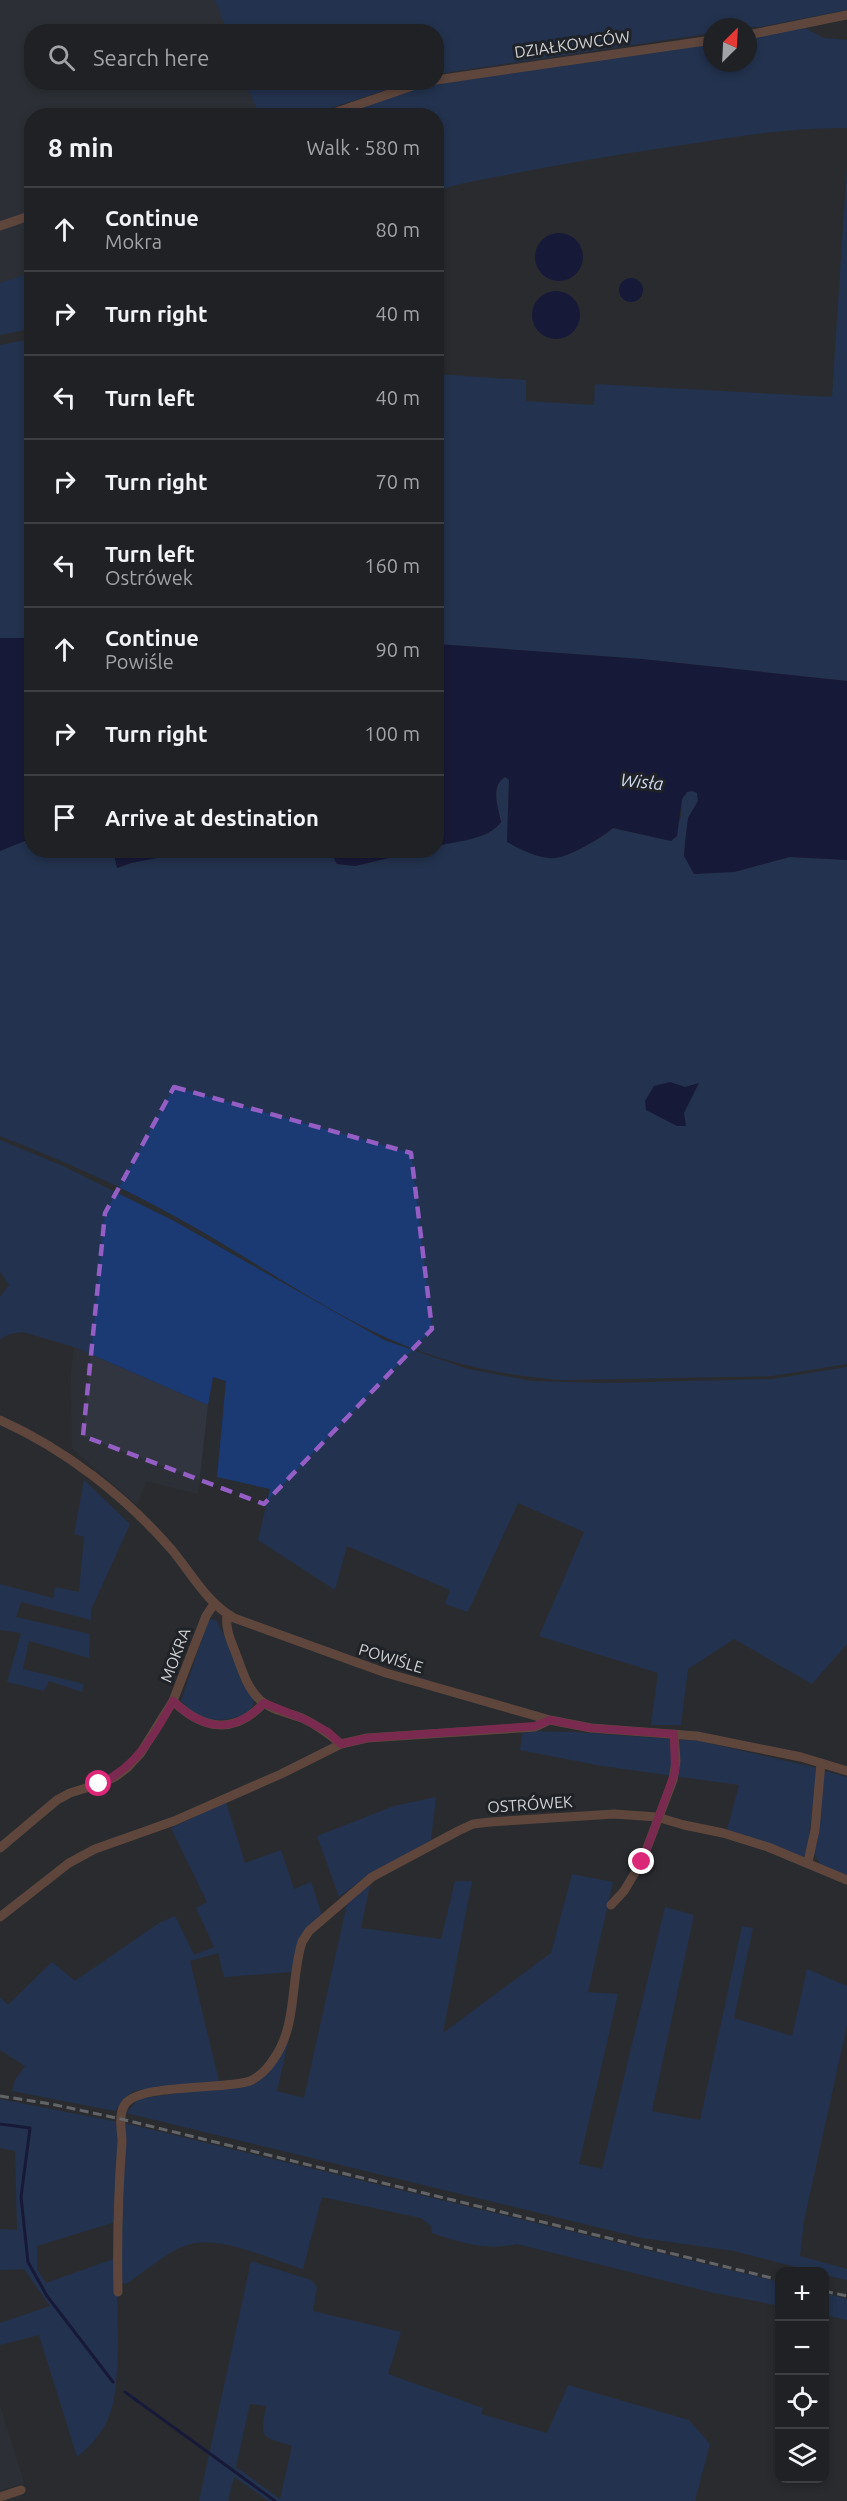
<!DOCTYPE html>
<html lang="en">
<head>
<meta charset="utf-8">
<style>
  body { margin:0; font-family:Ubuntu,sans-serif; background:#27292c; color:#f1f3f6 }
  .controls { position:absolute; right:18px; bottom:18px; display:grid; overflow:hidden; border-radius:12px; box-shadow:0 3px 9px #0003 }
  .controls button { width:54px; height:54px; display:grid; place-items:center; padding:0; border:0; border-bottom:2px solid #3c3e41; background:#1f2124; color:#f1f3f6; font:30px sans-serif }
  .compass { position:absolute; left:703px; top:18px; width:54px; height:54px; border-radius:50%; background:#1f2124; box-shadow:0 3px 9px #0003; rotate:24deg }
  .stop { position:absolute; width:18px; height:18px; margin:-14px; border:4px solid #db2777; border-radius:50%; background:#fff }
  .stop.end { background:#db2777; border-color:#fff; box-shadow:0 2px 6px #0008 }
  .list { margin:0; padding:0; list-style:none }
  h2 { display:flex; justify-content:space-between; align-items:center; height:78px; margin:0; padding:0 24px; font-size:26px }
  h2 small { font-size:20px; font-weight:400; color:#a1a3a6 }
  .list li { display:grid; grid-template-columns:39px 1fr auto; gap:18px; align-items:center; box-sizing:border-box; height:84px; padding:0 24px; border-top:2px solid #3c3e41 }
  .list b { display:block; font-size:22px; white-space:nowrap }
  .list p { margin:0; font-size:20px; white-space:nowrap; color:#a1a3a6 }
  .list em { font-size:20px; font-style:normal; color:#a1a3a6 }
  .icon { flex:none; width:33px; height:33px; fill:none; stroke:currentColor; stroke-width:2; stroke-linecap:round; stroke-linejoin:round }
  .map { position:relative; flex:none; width:847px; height:2501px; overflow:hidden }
  .search { position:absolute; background:#1f2124; box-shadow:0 3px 9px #0003; left:24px; top:24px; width:420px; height:66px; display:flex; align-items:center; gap:15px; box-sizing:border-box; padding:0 21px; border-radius:24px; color:#a1a3a6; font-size:22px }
  .panel { position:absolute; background:#1f2124; box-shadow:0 3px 9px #0003; left:24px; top:108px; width:420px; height:750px; border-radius:24px }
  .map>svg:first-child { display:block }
  .built { fill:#30353f }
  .green { fill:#1b3a73; fill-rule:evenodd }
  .water { fill:#000344 }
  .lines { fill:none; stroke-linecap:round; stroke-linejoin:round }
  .stream { stroke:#000344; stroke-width:3 }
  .street { stroke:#9e674e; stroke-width:9 }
  .rail { stroke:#a7a9ac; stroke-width:3; stroke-dasharray:9 4.5; stroke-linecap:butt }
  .route { stroke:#db2777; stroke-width:8 }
  .marked { fill:none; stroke:#945ec5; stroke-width:4.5; stroke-dasharray:12 8; stroke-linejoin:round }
  .labels { text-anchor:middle; stroke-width:6; stroke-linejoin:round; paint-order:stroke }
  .street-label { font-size:16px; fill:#d0d1d4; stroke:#1f2226 }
  .water-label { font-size:18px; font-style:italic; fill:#ced9ed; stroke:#1f2226 }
</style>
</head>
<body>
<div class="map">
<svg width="847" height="2501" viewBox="0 0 847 2501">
  <rect width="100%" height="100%" fill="#292c30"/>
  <path class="built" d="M0,0H215L227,31L32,32V82L246,83L259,115L32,116L31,273L0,283Z
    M74,1347L208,1405L198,1494L146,1481L137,1505L72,1448L71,1374Z
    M0,2406L24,2483L0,2490Z"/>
  <path class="green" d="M215,0H847V10L760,27H712V33L437,74L436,32L227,31Z
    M805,28L824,38L847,40V128C796,127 746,135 696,143C617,154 539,168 460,184L437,191L436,116H334L398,90L466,78L712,42V63H748V37Z
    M246,83H408L309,115H259Z
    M847,166V681L642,659L437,644L436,374L526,380V401L594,405L595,384L832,397Z
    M31,273V329L0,335V283Z
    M31,339V638H0V345Z
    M505,777L509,780L507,841C520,849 540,860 555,858C568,857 604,837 613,828L671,841L681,817L682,799L687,792L692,791L697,793L698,801L688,818L684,856L734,872L790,857L847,860V1364L772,1376L564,1380C503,1376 443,1363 387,1338C314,1305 248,1256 178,1218C121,1186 61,1160 0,1136V851L31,838L32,850L113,851L118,868C181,843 263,851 330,850L337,864L355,866L418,851L436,850L437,846L487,834L501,822C498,807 490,786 505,777Z
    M0,1140L63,1166L174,1221L384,1340L468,1369L532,1381L603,1383L772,1379L847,1367V1644L812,1684L734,1639L688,1669L681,1725H651L658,1673L539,1636L584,1532L518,1503L468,1612L445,1604L450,1590L347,1546L335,1590L258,1540L270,1489L217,1477L226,1381L213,1377L208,1405L74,1347L23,1332L10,1334L0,1339V1297L9,1285L0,1272Z
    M84,1480L130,1524L91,1610V1620L21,1602L16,1617L90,1634L89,1658L29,1641L23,1669L84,1684L82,1692L49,1681L44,1691L7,1682L21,1633L0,1630V1584L53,1598L55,1587L79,1592L84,1537L74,1534Z
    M209,1619L216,1620L230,1647L241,1680L254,1700L253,1705L248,1714C220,1723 202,1724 181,1701Z
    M523,1731L574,1732L699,1741L817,1768L807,1852L802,1857L727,1830L739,1785L602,1766L520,1750Z
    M825,1771L847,1777V1876L820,1864L814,1852Z
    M436,1797L431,1840L364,1878L339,1897L317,1836L394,1806Z
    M226,1802L245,1863L281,1850L294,1889L311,1882L322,1915L305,1930L292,1972L224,1977L218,1953L190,1961L219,2081L133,2091L115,2111L12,2091L15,2080L25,2066L0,2050V1997L8,2005L52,1962L75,1981L159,1923L175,1916L194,1955L214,1947L196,1908L207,1902L171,1828Z
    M572,1874L613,1882L588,1992L618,1994L579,2164L602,2169L665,1907L694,1915L652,2111L700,2120L742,1926L753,1928L734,2018L792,2036L807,1969L847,1986V2025L804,2221L800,2256L847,2269V2280L825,2275L824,2272L811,2271L734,2251L642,2238L126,2113L138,2099L259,2081L290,2034L277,2091L304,2098L348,1899L371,1880L361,1928L441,1939L455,1881H472L443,2033L551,1953Z
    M0,2099L118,2122L115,2222L37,2246V2269L46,2283L116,2258C116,2297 124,2389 107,2421C100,2436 89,2447 77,2457L39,2335L0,2345V2323L50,2306L24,2269L0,2270V2229L17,2230L15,2151L0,2148Z
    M124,2123L779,2282L780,2306L714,2293L517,2244C485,2251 462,2243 432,2233L431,2226L421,2218L322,2197L303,2269C273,2260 217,2234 187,2245C166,2252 145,2272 126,2284L122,2283L119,2234Z
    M251,2261L311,2280L317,2287L313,2311L401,2332L388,2374L483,2408L481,2414L547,2433L568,2385L689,2420L710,2444L695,2501H269L234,2477L228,2501H199ZM250,2404L266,2406C260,2440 261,2436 292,2446L280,2499L236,2467Z
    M825,2293L847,2299V2320L825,2315Z"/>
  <path class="water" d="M535 257a24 24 0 1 1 48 0a24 24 0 1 1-48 0Z
    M619 290a12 12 0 1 1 24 0a12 12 0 1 1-24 0Z
    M532 315a24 24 0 1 1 48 0a24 24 0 1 1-48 0Z
    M0,638H31L32,838L0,851Z
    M437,644L642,659L847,681V860L790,857L734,872L694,874L684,856L685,843L688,818L698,801L697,793L692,791L687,792L682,799L677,836L671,841L613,828C603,837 569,857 555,858C541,860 519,849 507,842L509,780L505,777C490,786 498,807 501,822C488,840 457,841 437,846Z
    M113,850H193L194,851L131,863L117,868Z
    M330,851H418L355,866L337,864Z
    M670,1082L685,1087L699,1083L684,1113L686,1126H677L646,1110L645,1101L654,1086Z"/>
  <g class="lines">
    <path class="stream" d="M0,2124L30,2128L21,2197L28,2262L47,2296L113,2382
      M125,2392L275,2501"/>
    <path class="street" d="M748,35L847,15
      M436,80L712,40
      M325,116L424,82
      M0,226L32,215
      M0,1420C65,1449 125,1496 172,1550C191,1573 207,1603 234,1618L386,1673L550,1720L591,1728L697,1736L801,1757L847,1771
      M227,1614C225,1629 231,1641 236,1654C242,1670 247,1688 260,1700C271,1710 289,1713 302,1718C317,1725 329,1734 341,1744
      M173,1701C203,1730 234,1735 264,1703
      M0,1848L57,1800L70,1793L99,1784L115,1777L127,1768L140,1754L173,1701L206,1616L214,1604
      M808,1862L815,1830L821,1763
      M611,1905L624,1891L642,1861L673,1780L676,1761L674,1734
      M0,1917L69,1863L95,1849L174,1821L281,1774L341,1744L367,1738L535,1727L550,1720
      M118,2292C117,2242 118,2193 122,2142C122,2131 118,2117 124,2106C135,2083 225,2090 250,2081C259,2077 268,2068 273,2060C298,2026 290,1980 302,1942L309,1931L372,1877L458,1831L473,1824L490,1822L614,1814L657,1817L684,1825L723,1833L768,1847L847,1880
      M0,2497L21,2490"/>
    <path class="rail" d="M0,2096L51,2104L121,2119L780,2280
      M824,2291L847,2296"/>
  </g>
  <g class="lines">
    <path class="route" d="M99,1784C135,1768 155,1735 173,1701C203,1730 234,1735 264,1703L304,1719L328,1732L341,1744L367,1738L535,1726L550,1720L591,1728L674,1734L675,1772L642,1862"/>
  </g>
  <path d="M0 0H847V2501H0ZM174,1087L411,1153L432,1329L264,1504L83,1436L105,1213Z" fill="#292c30" fill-opacity=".55" fill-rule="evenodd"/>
  <path class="marked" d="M174,1087L411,1153L432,1329L264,1504L83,1436L105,1213Z"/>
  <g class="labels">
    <g class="street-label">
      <text transform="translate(572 44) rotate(-8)" y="6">DZIAŁKOWCÓW</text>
      <text transform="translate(175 1655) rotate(-69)" y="6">MOKRA</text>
      <text transform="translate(391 1658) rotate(17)" y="6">POWIŚLE</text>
      <text transform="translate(530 1804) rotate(-4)" y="6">OSTRÓWEK</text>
    </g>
    <g class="water-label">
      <text transform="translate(642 782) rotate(6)" y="6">Wisła</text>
    </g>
  </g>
</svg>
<div class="controls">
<button>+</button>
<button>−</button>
<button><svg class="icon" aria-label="locate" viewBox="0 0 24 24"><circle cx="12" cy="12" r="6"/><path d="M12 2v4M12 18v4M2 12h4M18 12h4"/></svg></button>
<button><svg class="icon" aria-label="layers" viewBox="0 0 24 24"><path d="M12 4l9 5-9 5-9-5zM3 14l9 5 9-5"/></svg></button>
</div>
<svg class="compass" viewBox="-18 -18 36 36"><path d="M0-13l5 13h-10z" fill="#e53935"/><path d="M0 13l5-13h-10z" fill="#a1a3a6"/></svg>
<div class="stop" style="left:99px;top:1784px"></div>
<div class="stop end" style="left:642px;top:1862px"></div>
<div class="search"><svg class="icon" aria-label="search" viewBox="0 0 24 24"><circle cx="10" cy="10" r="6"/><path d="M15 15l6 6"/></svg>Search here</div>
<section class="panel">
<h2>8 min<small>Walk · 580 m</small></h2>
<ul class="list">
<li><svg class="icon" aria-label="ahead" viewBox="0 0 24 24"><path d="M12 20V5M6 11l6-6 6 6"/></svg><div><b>Continue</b><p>Mokra</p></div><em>80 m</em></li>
<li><svg class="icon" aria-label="right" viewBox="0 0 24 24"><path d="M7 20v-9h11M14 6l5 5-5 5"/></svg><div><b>Turn right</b></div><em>40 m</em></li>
<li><svg class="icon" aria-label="left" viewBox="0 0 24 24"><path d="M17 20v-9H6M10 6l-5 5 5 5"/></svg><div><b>Turn left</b></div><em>40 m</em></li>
<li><svg class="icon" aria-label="right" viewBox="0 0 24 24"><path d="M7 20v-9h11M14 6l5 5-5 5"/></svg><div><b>Turn right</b></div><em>70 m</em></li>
<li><svg class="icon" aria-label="left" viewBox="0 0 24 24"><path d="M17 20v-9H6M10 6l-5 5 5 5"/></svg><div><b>Turn left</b><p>Ostrówek</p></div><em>160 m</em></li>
<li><svg class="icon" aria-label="ahead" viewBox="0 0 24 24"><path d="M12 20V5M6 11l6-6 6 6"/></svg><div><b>Continue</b><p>Powiśle</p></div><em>90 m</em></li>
<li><svg class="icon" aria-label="right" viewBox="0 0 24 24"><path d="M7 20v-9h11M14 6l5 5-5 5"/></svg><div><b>Turn right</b></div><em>100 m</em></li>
<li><svg class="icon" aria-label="arrive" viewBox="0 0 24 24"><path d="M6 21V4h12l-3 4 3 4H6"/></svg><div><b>Arrive at destination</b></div></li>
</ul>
</section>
</div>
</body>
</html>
